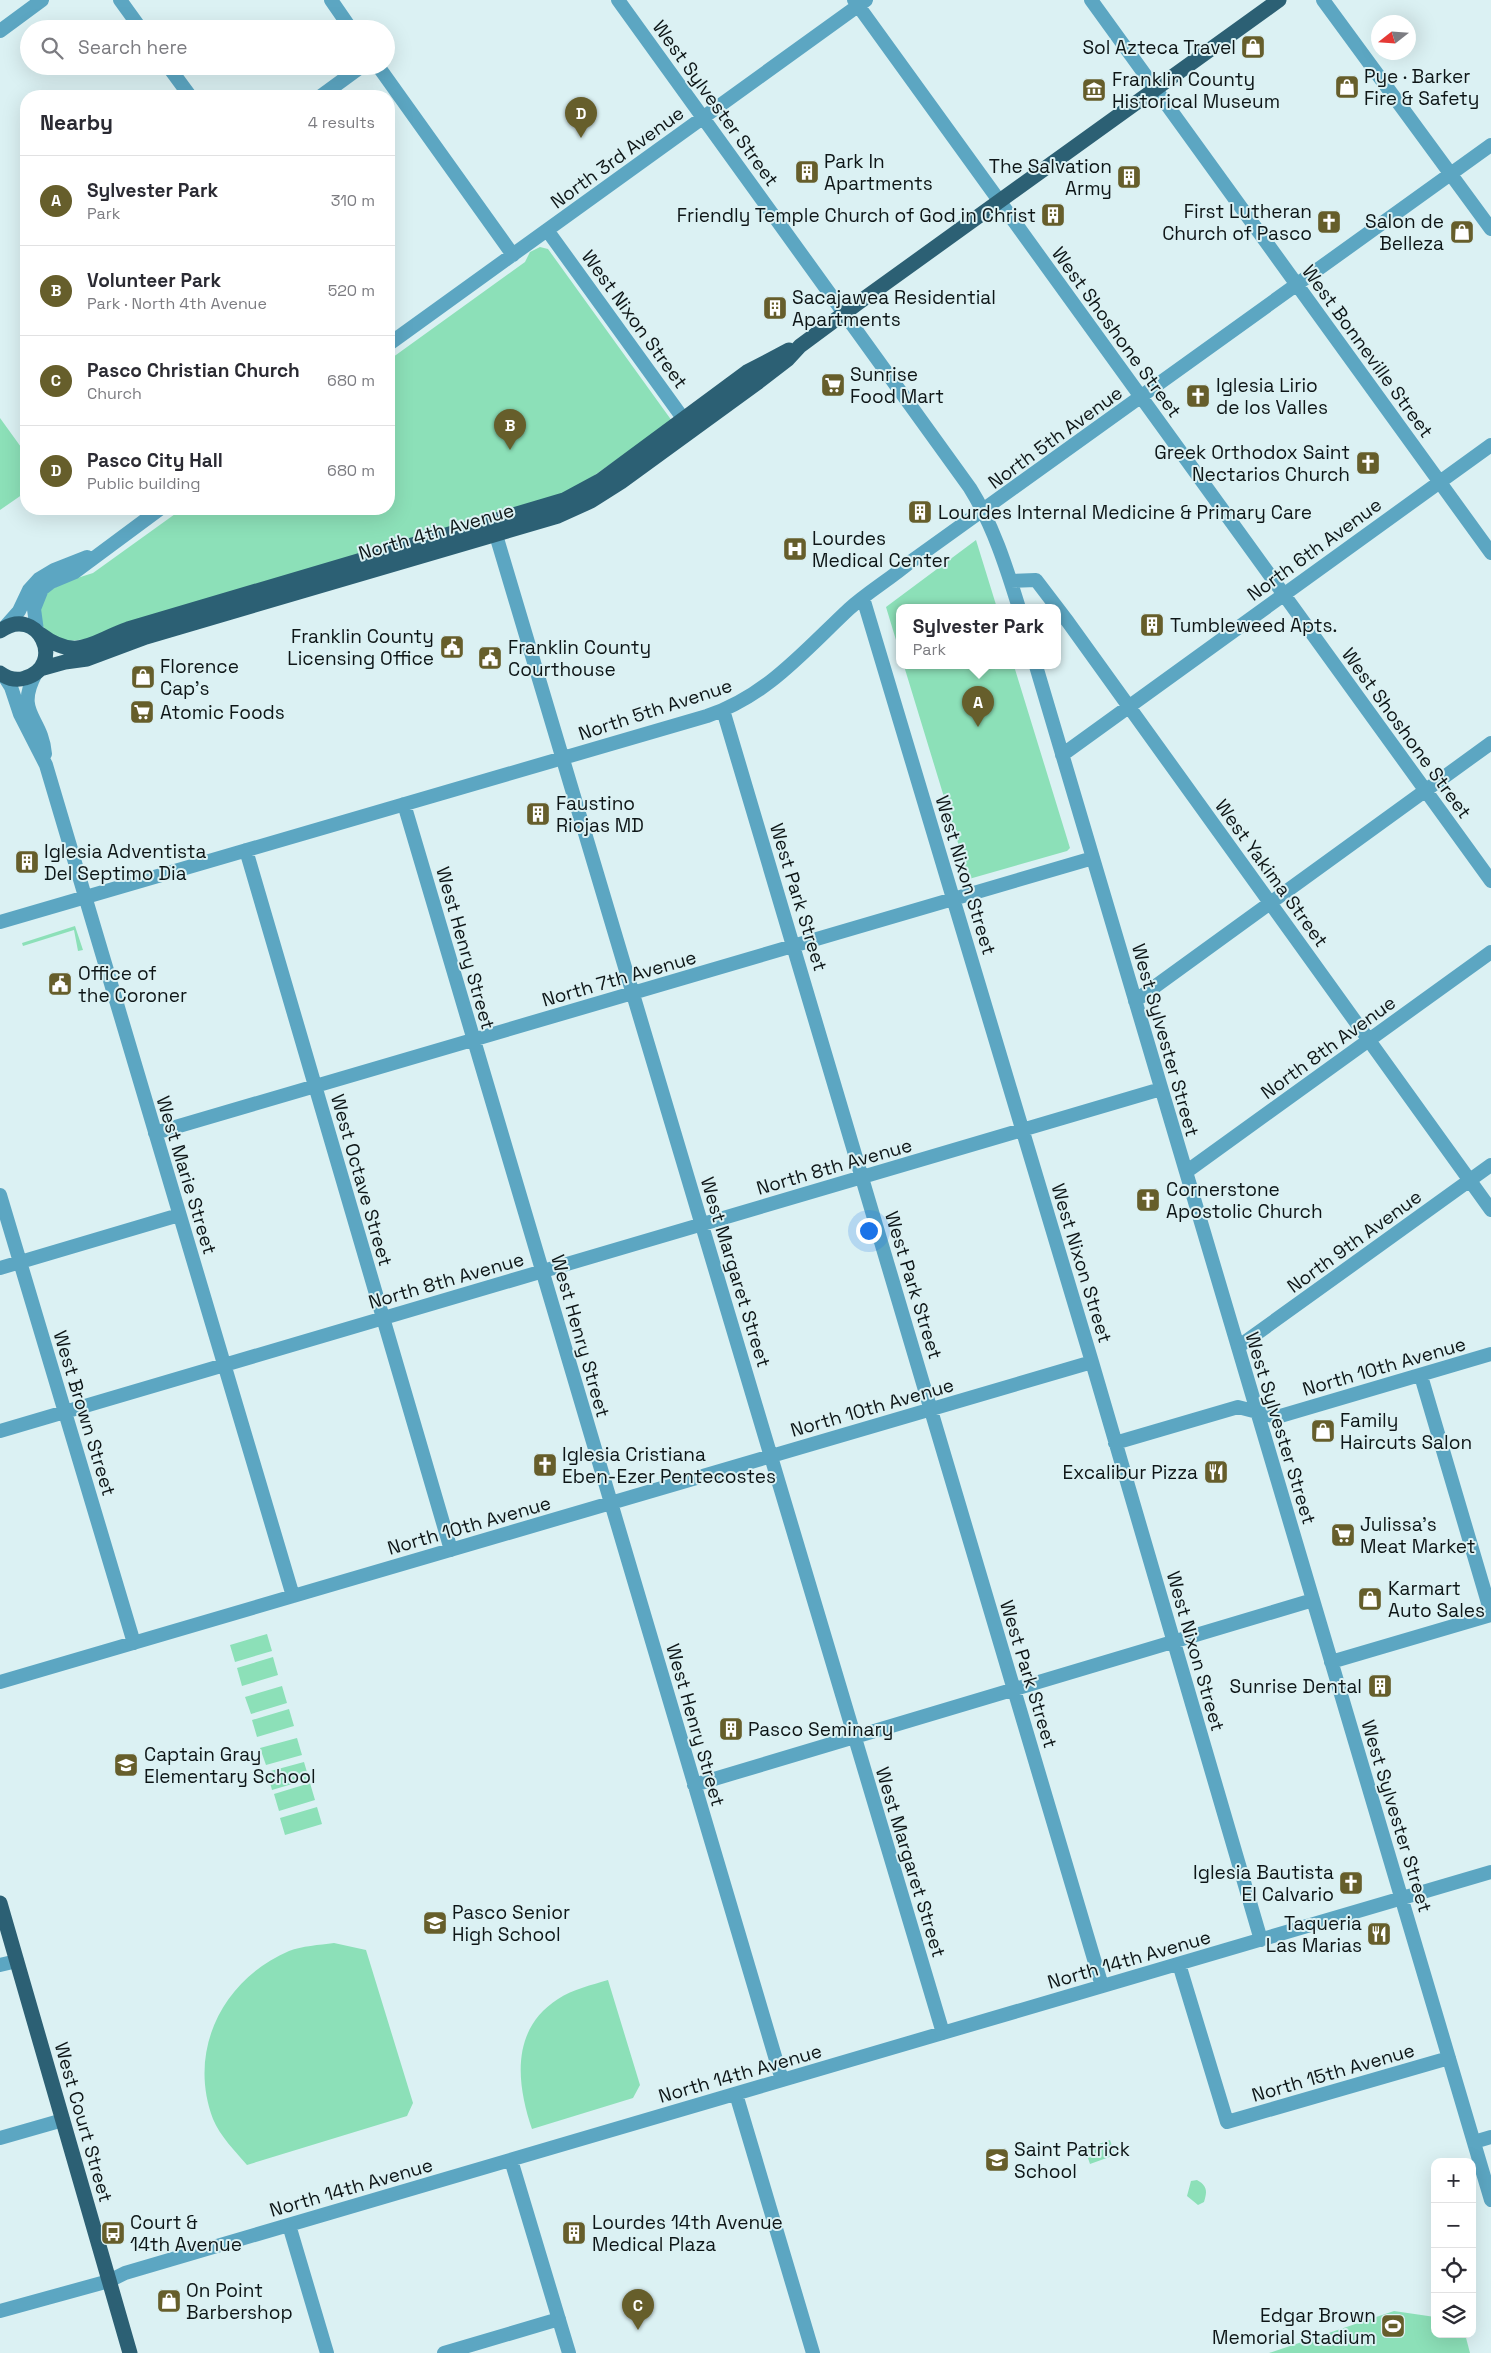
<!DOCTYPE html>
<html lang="en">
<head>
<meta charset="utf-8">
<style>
  body { margin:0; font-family:"Space Grotesk",sans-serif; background:#f2f2f3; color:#2b2b33 }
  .controls { position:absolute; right:15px; bottom:15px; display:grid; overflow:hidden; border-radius:10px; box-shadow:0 5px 20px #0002 }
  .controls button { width:45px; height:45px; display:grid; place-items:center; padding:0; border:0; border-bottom:1px solid #e1e1e2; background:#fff; color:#2b2b33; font:25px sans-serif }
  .compass { position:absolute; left:1371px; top:15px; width:45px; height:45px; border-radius:50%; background:#fff; box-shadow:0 5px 20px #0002; rotate:253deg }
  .you { position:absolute; left:868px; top:1230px; width:18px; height:18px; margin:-12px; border:4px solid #fff; border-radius:50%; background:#1a73e8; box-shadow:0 0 0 8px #1a73e833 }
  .badge { display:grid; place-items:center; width:32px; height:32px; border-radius:50%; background:#665e2b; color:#fff; font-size:16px; font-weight:700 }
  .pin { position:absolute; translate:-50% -41px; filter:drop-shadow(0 1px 2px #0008) }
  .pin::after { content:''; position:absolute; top:26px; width:18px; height:15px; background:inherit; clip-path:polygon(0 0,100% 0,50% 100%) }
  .popup { position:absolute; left:896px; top:604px; width:165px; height:65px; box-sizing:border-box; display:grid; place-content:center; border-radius:10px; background:#fff; filter:drop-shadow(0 1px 4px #0005); font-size:16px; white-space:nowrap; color:#7c7c81 }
  .popup b { font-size:19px; color:#2b2b33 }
  .popup::after { content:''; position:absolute; left:50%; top:100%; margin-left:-10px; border:10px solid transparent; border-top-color:#fff }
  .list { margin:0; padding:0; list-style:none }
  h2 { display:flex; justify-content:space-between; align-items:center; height:65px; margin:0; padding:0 20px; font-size:21px }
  h2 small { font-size:16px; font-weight:400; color:#7c7c81 }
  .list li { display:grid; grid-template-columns:32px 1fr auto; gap:15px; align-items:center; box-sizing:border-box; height:90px; padding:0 20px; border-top:1px solid #e1e1e2 }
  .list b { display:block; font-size:19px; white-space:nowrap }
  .list p { margin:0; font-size:16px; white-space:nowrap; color:#7c7c81 }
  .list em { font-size:16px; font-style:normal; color:#7c7c81 }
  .icon { flex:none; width:28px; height:28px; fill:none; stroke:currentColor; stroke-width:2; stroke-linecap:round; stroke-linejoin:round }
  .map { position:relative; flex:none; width:1491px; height:2353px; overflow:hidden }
  .search { position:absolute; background:#fff; box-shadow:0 5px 20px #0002; left:20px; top:20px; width:375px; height:55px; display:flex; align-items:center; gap:12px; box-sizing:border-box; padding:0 18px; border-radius:28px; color:#7c7c81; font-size:19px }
  .panel { position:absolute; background:#fff; box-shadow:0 5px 20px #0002; left:20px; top:90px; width:375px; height:425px; border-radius:20px }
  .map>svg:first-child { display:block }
  .green { fill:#8ce0b8 }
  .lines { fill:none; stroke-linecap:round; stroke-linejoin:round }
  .minor { stroke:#5ca6c2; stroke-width:14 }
  .major { stroke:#2c6074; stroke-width:15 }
  .labels { text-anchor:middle; stroke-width:4; stroke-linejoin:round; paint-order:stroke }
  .poi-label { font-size:19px; fill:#0e1617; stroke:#dbf1f3; text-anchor:start }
  .street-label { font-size:19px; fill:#0e1617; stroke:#dbf1f3 }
</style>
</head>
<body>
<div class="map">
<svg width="1491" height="2353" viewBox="0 0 1491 2353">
  <rect width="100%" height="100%" fill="#dbf1f3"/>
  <path class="green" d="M540,247L548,249L672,421L572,491L96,638L60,642C36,621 37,624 45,592L71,580L93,573L182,509H389V360L525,262L530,252Z
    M0,418L26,454V492L0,510Z
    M976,540L997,608H899V650L886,607Z
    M904,666H1014L1070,848L1067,851L969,879Z
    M75,926L83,950L78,951L74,930L23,946L22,943Z
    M267,1634L272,1651L235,1662L230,1645Z
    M273,1657L278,1675L242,1686L237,1668Z
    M282,1686L287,1703L251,1714L245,1697Z
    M289,1709L294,1726L257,1737L252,1720Z
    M297,1738L302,1755L266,1765L260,1748Z
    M304,1762L309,1779L272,1790L267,1772Z
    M310,1783L315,1800L279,1811L274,1794Z
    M317,1807L322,1824L285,1835L280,1818Z
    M334,1943L366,1950L413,2103L407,2116L247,2165C235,2151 220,2136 213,2119C187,2050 223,1979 289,1951C302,1946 319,1945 334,1943Z
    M608,1980L640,2085L633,2098L532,2129C516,2082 511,2029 558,1999C573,1989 592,1985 608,1980Z
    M1110,2140L1115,2155L1090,2164L1085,2149Z
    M1197,2180C1208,2186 1207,2192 1204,2202L1198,2205L1187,2196L1191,2181Z
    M1394,2311L1435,2317V2334H1465L1470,2353H1269Z"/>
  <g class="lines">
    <path class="minor" d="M120,0L141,29
      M331,0L351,29
      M618,0L970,488C993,525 1006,566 1019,608
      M854,0L1491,881
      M1091,0L1491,553
      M1323,0L1491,229
      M0,31L42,0
      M168,66L190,96
      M378,66L513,255
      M321,96L362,66
      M547,230L690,428
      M389,344L866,0
      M493,525L943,2033
      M1011,581L1036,580L1068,622L1491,1210
      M863,598L1092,1362L1261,1940
      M5,627L19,611L29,590L39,579L54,570L87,557
      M37,631L34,609L42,589L51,582L75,572L160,509
      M1036,666L1491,2200
      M36,673C14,714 42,716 45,754
      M4,676L11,687L20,714L46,765L293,1596
      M723,710L1102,1986
      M1062,755L1491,445
      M404,804L782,2080
      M246,850L451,1550
      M0,922L707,716C767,696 804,651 849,609C868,592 890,579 909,563L1491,145
      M1135,1001L1491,743
      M155,1133L1093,858
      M1186,1172L1491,952
      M0,1195L134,1643
      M0,1268L179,1215
      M1238,1347L1491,1165
      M1421,1376L1491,1613
      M0,1431L1161,1089
      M1115,1443L1238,1407L1277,1417L1491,1354
      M1331,1662L1491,1615
      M0,1682L1092,1362
      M694,1785L1313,1600
      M1179,1964L1227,2122L1449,2058
      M0,1965L17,1961
      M736,2094L813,2353
      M0,2138L63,2120
      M1474,2142L1491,2137
      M511,2160L569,2353
      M289,2225L327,2353
      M0,2311L109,2281L125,2273L1491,1872
      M444,2353L559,2319"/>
    <path class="major" d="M0,631C38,603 67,666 25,678C16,681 7,678 0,673
      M40,634C77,662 91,642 128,629L564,500L601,480L747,372L789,350
      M40,669L65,662L87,659L146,637L558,516L591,501L621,482L757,383L788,359L800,346L858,303L1279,0
      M0,1903L130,2353"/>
  </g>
  <defs>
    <symbol id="shop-square" viewBox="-11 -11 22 22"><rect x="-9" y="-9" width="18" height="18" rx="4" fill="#665e2b" stroke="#dbf1f3"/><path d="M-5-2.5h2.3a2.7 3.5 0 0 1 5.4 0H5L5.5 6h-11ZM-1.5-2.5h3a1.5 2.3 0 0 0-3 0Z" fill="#fff"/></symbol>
    <symbol id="museum-square" viewBox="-11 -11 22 22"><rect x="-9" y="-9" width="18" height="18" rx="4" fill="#665e2b" stroke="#dbf1f3"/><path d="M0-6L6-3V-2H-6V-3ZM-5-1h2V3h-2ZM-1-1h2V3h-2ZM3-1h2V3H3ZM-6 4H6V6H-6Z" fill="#fff"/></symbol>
    <symbol id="building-square" viewBox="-11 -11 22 22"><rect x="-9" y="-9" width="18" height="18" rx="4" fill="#665e2b" stroke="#dbf1f3"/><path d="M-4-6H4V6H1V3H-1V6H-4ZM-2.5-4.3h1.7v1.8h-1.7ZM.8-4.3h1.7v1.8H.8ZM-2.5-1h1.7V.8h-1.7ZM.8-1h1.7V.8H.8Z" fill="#fff"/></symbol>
    <symbol id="church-square" viewBox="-11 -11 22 22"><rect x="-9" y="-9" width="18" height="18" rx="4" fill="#665e2b" stroke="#dbf1f3"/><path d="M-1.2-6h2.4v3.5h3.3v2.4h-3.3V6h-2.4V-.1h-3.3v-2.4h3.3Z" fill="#fff"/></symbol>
    <symbol id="supermarket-square" viewBox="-11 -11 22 22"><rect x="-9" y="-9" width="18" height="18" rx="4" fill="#665e2b" stroke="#dbf1f3"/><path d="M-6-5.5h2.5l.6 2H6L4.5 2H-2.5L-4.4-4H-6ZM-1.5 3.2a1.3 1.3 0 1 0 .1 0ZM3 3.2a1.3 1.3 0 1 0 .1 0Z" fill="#fff"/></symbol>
    <symbol id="hospital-square" viewBox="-11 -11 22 22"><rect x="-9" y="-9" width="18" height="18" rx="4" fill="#665e2b" stroke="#dbf1f3"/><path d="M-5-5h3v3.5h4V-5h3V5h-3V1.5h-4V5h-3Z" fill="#fff"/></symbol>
    <symbol id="civic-square" viewBox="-11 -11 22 22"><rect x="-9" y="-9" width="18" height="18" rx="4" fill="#665e2b" stroke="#dbf1f3"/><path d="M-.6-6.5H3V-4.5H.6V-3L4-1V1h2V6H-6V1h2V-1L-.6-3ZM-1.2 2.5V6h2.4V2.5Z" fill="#fff"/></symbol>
    <symbol id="restaurant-square" viewBox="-11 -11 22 22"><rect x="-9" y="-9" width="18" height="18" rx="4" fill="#665e2b" stroke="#dbf1f3"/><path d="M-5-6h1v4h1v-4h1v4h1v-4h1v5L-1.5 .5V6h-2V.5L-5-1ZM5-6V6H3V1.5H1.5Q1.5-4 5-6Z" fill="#fff"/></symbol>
    <symbol id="school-square" viewBox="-11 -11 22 22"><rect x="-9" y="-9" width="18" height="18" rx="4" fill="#665e2b" stroke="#dbf1f3"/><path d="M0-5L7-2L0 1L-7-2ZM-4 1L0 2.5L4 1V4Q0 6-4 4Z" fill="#fff"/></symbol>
    <symbol id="bus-square" viewBox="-11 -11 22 22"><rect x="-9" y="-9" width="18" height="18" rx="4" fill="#665e2b" stroke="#dbf1f3"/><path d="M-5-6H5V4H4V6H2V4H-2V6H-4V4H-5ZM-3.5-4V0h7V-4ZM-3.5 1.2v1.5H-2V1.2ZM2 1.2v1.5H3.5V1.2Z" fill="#fff"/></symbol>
    <symbol id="stadium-square" viewBox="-11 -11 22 22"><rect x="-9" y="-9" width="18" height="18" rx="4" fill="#665e2b" stroke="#dbf1f3"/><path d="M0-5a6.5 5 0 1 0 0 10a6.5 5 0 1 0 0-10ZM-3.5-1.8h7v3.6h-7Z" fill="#fff"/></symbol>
  </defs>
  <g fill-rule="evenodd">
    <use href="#shop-square" x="1239" y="33" width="28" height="28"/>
    <use href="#shop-square" x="1333" y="73" width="28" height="28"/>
    <use href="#museum-square" x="1080" y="76" width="28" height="28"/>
    <use href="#building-square" x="793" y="158" width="28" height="28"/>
    <use href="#building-square" x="1115" y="163" width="28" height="28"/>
    <use href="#building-square" x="1039" y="201" width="28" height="28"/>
    <use href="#church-square" x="1315" y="208" width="28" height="28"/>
    <use href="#shop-square" x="1448" y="218" width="28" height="28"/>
    <use href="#building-square" x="761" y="294" width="28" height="28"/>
    <use href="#supermarket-square" x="819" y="371" width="28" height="28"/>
    <use href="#church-square" x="1184" y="382" width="28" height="28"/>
    <use href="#church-square" x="1354" y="449" width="28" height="28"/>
    <use href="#building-square" x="906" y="498" width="28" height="28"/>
    <use href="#hospital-square" x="781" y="535" width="28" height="28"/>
    <use href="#building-square" x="1138" y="611" width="28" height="28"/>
    <use href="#civic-square" x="438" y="633" width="28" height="28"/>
    <use href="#civic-square" x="476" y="644" width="28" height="28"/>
    <use href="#shop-square" x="129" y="663" width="28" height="28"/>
    <use href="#supermarket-square" x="128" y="698" width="28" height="28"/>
    <use href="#building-square" x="524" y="800" width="28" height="28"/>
    <use href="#building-square" x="13" y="848" width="28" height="28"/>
    <use href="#civic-square" x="46" y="970" width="28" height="28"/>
    <use href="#church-square" x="1134" y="1186" width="28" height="28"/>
    <use href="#shop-square" x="1309" y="1417" width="28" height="28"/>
    <use href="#church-square" x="531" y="1451" width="28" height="28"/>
    <use href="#restaurant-square" x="1202" y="1458" width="28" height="28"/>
    <use href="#supermarket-square" x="1329" y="1521" width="28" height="28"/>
    <use href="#shop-square" x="1356" y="1585" width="28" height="28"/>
    <use href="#building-square" x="1366" y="1672" width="28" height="28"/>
    <use href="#building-square" x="717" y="1715" width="28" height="28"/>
    <use href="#school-square" x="112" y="1751" width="28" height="28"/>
    <use href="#church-square" x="1337" y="1869" width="28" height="28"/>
    <use href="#school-square" x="421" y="1909" width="28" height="28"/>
    <use href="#restaurant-square" x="1365" y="1920" width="28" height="28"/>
    <use href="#school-square" x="983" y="2146" width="28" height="28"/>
    <use href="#bus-square" x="99" y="2219" width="28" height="28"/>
    <use href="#building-square" x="560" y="2219" width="28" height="28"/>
    <use href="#shop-square" x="155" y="2287" width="28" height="28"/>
    <use href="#stadium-square" x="1379" y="2312" width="28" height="28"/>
  </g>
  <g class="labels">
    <g class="poi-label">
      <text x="1236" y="54" text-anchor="end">Sol Azteca Travel</text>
      <text x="1364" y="83">Pye · Barker<tspan x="1364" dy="22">Fire &amp; Safety</tspan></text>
      <text x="1112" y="86">Franklin County<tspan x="1112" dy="22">Historical Museum</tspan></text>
      <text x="824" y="168">Park In<tspan x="824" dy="22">Apartments</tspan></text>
      <text x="1112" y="173" text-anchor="end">The Salvation<tspan x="1112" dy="22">Army</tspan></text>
      <text x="1312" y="218" text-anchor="end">First Lutheran<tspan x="1312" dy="22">Church of Pasco</tspan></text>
      <text x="1036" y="222" text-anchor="end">Friendly Temple Church of God in Christ</text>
      <text x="1444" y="228" text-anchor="end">Salon de<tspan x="1444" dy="22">Belleza</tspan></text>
      <text x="792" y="304">Sacajawea Residential<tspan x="792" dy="22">Apartments</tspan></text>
      <text x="850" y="381">Sunrise<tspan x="850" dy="22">Food Mart</tspan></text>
      <text x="1216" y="392">Iglesia Lirio<tspan x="1216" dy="22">de los Valles</tspan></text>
      <text x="1350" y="459" text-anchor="end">Greek Orthodox Saint<tspan x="1350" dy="22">Nectarios Church</tspan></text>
      <text x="938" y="519">Lourdes Internal Medicine &amp; Primary Care</text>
      <text x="812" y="545">Lourdes<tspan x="812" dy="22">Medical Center</tspan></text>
      <text x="1170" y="632">Tumbleweed Apts.</text>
      <text x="434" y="643" text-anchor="end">Franklin County<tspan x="434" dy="22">Licensing Office</tspan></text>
      <text x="508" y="654">Franklin County<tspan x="508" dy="22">Courthouse</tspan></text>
      <text x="160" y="673">Florence<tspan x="160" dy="22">Cap's</tspan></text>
      <text x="160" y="719">Atomic Foods</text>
      <text x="556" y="810">Faustino<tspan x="556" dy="22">Riojas MD</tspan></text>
      <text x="44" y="858">Iglesia Adventista<tspan x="44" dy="22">Del Septimo Dia</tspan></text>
      <text x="78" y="980">Office of<tspan x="78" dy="22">the Coroner</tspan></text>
      <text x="1166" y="1196">Cornerstone<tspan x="1166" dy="22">Apostolic Church</tspan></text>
      <text x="1340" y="1427">Family<tspan x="1340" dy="22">Haircuts Salon</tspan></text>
      <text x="562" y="1461">Iglesia Cristiana<tspan x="562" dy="22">Eben-Ezer Pentecostes</tspan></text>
      <text x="1198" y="1479" text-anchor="end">Excalibur Pizza</text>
      <text x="1360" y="1531">Julissa's<tspan x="1360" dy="22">Meat Market</tspan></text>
      <text x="1388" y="1595">Karmart<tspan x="1388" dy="22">Auto Sales</tspan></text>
      <text x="1362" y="1693" text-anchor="end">Sunrise Dental</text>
      <text x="748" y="1736">Pasco Seminary</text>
      <text x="144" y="1761">Captain Gray<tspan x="144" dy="22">Elementary School</tspan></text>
      <text x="1334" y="1879" text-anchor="end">Iglesia Bautista<tspan x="1334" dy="22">El Calvario</tspan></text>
      <text x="452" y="1919">Pasco Senior<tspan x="452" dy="22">High School</tspan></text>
      <text x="1362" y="1930" text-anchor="end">Taqueria<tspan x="1362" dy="22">Las Marias</tspan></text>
      <text x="1014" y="2156">Saint Patrick<tspan x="1014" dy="22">School</tspan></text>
      <text x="130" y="2229">Court &amp;<tspan x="130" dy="22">14th Avenue</tspan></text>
      <text x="592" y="2229">Lourdes 14th Avenue<tspan x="592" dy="22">Medical Plaza</tspan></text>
      <text x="186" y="2297">On Point<tspan x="186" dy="22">Barbershop</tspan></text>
      <text x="1376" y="2322" text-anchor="end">Edgar Brown<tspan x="1376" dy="22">Memorial Stadium</tspan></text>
    </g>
    <g class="street-label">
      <text transform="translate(716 103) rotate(54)" y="7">West Sylvester Street</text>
      <text transform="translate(617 157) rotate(-36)" y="7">North 3rd Avenue</text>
      <text transform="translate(635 319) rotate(54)" y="7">West Nixon Street</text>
      <text transform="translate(1117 332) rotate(54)" y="7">West Shoshone Street</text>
      <text transform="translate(1368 351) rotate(54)" y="7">West Bonneville Street</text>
      <text transform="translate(1055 437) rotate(-36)" y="7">North 5th Avenue</text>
      <text transform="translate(436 531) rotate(-16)" y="7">North 4th Avenue</text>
      <text transform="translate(1314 549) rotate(-36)" y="7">North 6th Avenue</text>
      <text transform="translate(655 709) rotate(-18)" y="7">North 5th Avenue</text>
      <text transform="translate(1407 733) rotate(54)" y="7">West Shoshone Street</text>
      <text transform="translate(1272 873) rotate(54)" y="7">West Yakima Street</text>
      <text transform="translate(966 875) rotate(73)" y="7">West Nixon Street</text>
      <text transform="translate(799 897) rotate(73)" y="7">West Park Street</text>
      <text transform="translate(466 948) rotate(74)" y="7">West Henry Street</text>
      <text transform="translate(619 978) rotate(-16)" y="7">North 7th Avenue</text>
      <text transform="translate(1166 1040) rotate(74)" y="7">West Sylvester Street</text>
      <text transform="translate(1328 1047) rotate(-36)" y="7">North 8th Avenue</text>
      <text transform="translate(834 1166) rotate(-16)" y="7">North 8th Avenue</text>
      <text transform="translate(187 1175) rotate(73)" y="7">West Marie Street</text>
      <text transform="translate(362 1180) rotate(74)" y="7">West Octave Street</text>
      <text transform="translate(1354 1241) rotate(-36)" y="7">North 9th Avenue</text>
      <text transform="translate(1082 1263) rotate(73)" y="7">West Nixon Street</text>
      <text transform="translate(736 1272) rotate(73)" y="7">West Margaret Street</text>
      <text transform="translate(446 1280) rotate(-16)" y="7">North 8th Avenue</text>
      <text transform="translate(914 1285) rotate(73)" y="7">West Park Street</text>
      <text transform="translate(581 1336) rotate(74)" y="7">West Henry Street</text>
      <text transform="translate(1384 1366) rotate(-16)" y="7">North 10th Avenue</text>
      <text transform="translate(872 1407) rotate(-16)" y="7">North 10th Avenue</text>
      <text transform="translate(85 1413) rotate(73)" y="7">West Brown Street</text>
      <text transform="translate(1281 1428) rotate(73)" y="7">West Sylvester Street</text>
      <text transform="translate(469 1525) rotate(-16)" y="7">North 10th Avenue</text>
      <text transform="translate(1196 1651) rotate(74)" y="7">West Nixon Street</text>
      <text transform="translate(1029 1674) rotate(73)" y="7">West Park Street</text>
      <text transform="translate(696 1725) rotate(74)" y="7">West Henry Street</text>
      <text transform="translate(1397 1816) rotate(73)" y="7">West Sylvester Street</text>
      <text transform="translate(911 1862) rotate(73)" y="7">West Margaret Street</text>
      <text transform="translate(1129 1959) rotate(-16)" y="7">North 14th Avenue</text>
      <text transform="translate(1333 2072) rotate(-16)" y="7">North 15th Avenue</text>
      <text transform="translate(740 2073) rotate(-16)" y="7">North 14th Avenue</text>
      <text transform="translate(84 2122) rotate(74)" y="7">West Court Street</text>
      <text transform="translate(351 2187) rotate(-16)" y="7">North 14th Avenue</text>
    </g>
  </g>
</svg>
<div class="controls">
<button>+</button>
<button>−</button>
<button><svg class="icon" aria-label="locate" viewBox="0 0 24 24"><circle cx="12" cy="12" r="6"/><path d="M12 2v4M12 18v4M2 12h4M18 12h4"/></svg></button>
<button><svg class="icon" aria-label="layers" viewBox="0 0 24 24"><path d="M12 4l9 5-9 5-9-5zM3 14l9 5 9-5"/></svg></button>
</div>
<svg class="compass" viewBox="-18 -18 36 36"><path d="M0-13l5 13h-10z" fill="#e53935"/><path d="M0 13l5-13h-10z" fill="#7c7c81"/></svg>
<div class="you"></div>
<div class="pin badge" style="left:978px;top:727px">A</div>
<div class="popup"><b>Sylvester Park</b>Park</div>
<div class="pin badge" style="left:510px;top:450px">B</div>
<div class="pin badge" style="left:638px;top:2330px">C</div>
<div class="pin badge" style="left:581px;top:138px">D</div>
<div class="search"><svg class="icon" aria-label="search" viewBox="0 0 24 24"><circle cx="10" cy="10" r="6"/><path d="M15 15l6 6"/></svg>Search here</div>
<section class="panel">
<h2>Nearby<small>4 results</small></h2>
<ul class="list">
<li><span class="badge">A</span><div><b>Sylvester Park</b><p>Park</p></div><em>310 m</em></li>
<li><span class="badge">B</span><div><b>Volunteer Park</b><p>Park · North 4th Avenue</p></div><em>520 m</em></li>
<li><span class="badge">C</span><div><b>Pasco Christian Church</b><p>Church</p></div><em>680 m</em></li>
<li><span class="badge">D</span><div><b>Pasco City Hall</b><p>Public building</p></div><em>680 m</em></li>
</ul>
</section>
</div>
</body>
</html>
